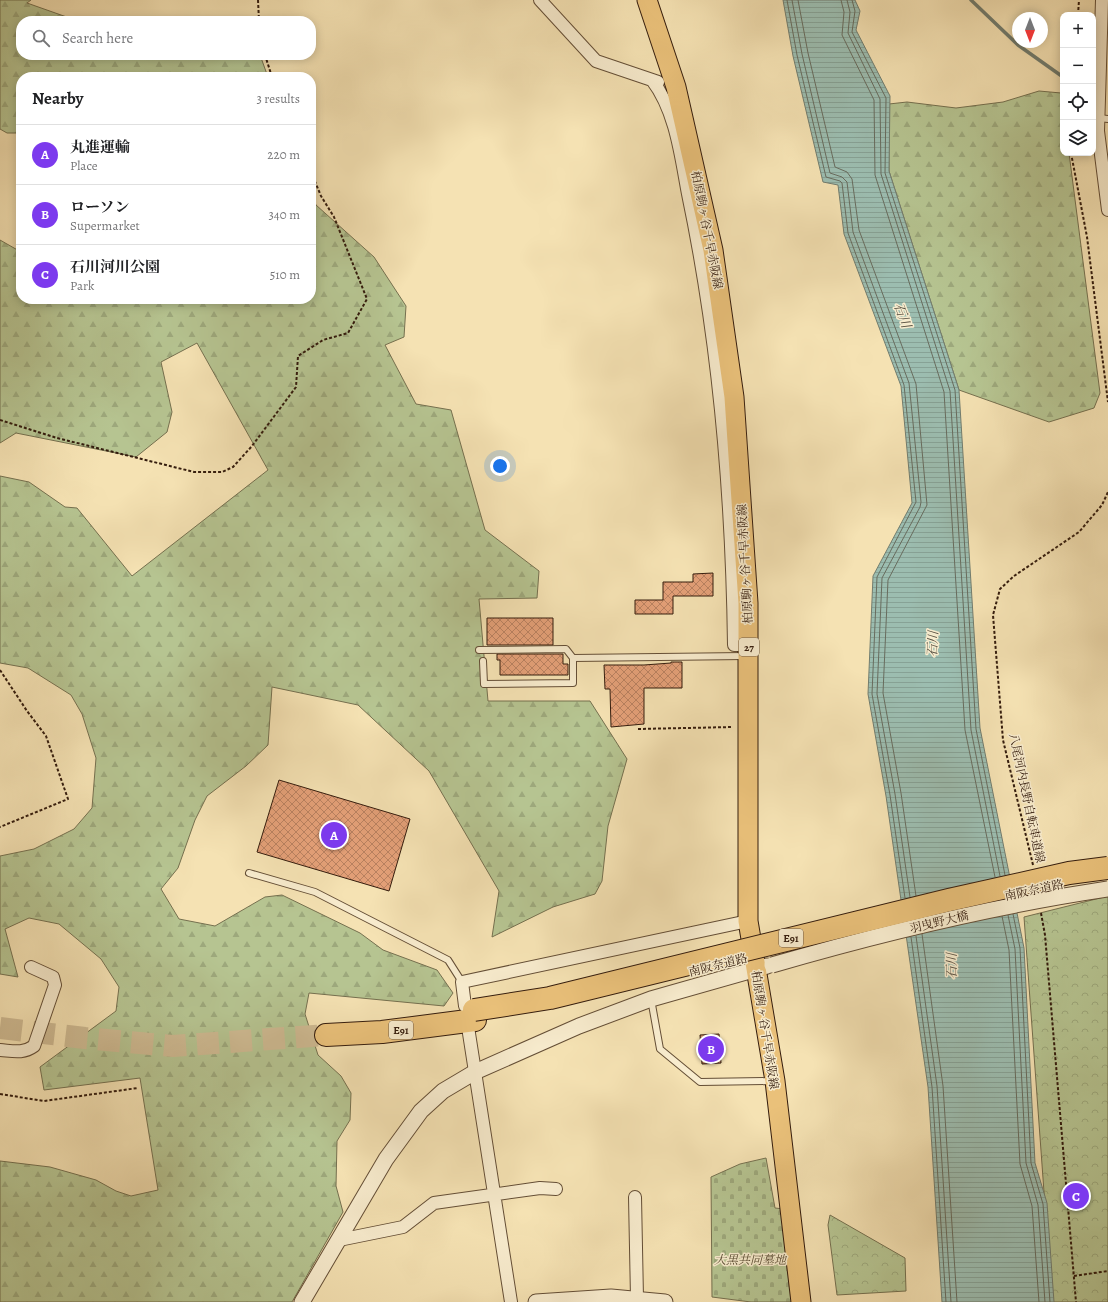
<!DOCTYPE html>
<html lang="en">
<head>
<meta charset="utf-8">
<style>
  body { margin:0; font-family:Alegreya,"Noto Serif JP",serif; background:#f6f6f6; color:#202124 }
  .controls { position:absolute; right:12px; top:12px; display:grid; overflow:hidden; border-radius:8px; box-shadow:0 2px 10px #0003 }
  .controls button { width:36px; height:36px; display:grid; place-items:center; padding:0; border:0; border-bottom:1px solid #e0e0e0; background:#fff; color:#202124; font:20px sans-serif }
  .compass { position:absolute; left:1012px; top:12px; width:36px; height:36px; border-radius:50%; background:#fff; box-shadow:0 2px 10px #0003; rotate:180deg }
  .you { position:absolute; left:500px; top:466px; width:14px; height:14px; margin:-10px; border:3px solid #fff; border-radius:50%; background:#1a73e8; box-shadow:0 0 0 6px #1a73e833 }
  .badge { display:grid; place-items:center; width:26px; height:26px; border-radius:50%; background:#7c3aed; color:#fff; font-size:13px; font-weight:700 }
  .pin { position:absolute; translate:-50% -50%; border:2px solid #fff; box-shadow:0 1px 4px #0006 }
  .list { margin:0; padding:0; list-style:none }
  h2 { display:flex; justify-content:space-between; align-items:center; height:52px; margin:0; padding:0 16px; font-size:17px }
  h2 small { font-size:13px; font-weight:400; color:#757577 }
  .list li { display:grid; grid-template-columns:26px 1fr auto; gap:12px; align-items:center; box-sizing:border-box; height:60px; padding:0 16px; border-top:1px solid #e0e0e0 }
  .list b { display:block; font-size:15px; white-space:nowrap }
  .list p { margin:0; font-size:13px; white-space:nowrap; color:#757577 }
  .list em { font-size:13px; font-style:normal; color:#757577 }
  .icon { flex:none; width:22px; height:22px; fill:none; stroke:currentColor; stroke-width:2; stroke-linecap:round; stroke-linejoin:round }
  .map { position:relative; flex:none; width:1108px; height:1302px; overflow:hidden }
  .search { position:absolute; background:#fff; box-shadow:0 2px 10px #0003; left:16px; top:16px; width:300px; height:44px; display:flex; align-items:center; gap:10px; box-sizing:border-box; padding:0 14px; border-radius:16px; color:#757577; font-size:15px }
  .panel { position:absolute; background:#fff; box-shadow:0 2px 10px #0003; left:16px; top:72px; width:300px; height:232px; border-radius:16px }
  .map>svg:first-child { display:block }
  .forest { fill:url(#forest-firs); stroke:#75704f }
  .cemetery { fill:url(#cemetery-stones); stroke:#75704f }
  .park { fill:url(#park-crowns); stroke:#75704f }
  .water { fill:url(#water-rules); stroke:#727d6f }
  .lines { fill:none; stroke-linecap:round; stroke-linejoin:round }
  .shore { stroke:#686c5e; stroke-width:1 }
  .stream { stroke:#727d6f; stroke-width:3.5 }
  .building { fill:url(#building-cross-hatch); stroke:#341c0d }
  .motorway-tunnel { stroke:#ceba92; stroke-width:22; stroke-dasharray:22 11; stroke-linecap:butt }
  .service-casing { stroke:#644e36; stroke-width:8 }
  .minor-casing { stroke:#644e36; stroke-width:14 }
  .tertiary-casing { stroke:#644e36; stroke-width:17 }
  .primary-casing { stroke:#341c0d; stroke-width:21 }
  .motorway-casing { stroke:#341c0d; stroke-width:24 }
  .path { stroke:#341c0d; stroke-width:2; stroke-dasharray:3 2; stroke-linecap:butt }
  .service { stroke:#f8ecce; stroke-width:6 }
  .minor { stroke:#f8ecce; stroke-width:12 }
  .tertiary { stroke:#f8ecce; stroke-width:15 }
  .primary { stroke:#eac17a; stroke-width:19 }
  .motorway { stroke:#eac17a; stroke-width:22 }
  .tertiary-bridge-casing { stroke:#644e36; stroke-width:17; stroke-linecap:butt }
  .motorway-bridge-casing { stroke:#341c0d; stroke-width:24; stroke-linecap:butt }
  .tertiary-bridge { stroke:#f8ecce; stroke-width:15 }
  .motorway-bridge { stroke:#eac17a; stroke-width:22 }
  .labels { text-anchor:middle; stroke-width:3; stroke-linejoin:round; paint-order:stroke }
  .shield { fill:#f8ecce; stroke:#6f5a47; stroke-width:1 }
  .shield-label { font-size:11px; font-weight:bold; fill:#341c0d }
  .street-label { font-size:12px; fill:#341c0d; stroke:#f8ecce }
  .park-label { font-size:12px; font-style:italic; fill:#5b4e35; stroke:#f8ecce }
  .water-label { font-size:13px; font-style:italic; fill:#534c3e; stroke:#f8ecce }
</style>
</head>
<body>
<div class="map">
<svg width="1108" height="1302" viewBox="0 0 1108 1302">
  <defs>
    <pattern id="forest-firs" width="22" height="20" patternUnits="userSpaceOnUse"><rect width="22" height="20" fill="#b6c491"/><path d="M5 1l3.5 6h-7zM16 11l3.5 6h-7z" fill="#9da87c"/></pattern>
    <pattern id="cemetery-stones" width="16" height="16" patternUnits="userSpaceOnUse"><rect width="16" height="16" fill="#b6c491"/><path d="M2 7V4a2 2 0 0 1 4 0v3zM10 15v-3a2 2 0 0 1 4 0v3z" fill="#9da87c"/></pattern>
    <pattern id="park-crowns" width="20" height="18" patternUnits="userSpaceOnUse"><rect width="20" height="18" fill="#b6c491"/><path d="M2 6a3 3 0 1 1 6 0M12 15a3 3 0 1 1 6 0" fill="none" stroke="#9da87c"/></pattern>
    <pattern id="water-rules" width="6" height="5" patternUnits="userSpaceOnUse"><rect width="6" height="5" fill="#9cbdb0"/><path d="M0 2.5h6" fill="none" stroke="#87a296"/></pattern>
    <pattern id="building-cross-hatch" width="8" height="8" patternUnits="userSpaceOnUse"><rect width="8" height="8" fill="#e4a078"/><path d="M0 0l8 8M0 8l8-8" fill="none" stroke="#ba8261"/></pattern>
  </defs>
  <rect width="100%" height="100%" fill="#f5e2b3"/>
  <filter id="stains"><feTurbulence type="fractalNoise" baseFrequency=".005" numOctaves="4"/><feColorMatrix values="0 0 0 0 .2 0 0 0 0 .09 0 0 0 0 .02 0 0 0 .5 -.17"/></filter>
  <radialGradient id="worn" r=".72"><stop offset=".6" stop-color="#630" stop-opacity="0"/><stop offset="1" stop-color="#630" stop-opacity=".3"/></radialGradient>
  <path class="forest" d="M0,0H31L27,3L78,21H21V55H260L268,77H21V133H7L0,129Z
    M1039,91L1061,93L1063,109V153H1069L1100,393L1094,408L1049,422L959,390L889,171V104L907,102L956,108L1003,102Z
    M311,193L316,205L374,257L406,306L404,337L385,345L416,404L451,410L485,530L539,571L537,598L479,599L488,701H590L627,759L608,826L602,881L595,894L553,907L492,937L499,891L429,771L358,705L272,687L268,745L246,766L207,796L195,820L178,868L161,889L179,919L215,926L265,897L282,895L360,933L383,950L437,970L453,993L444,1006L309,993L305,1014L318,1055L341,1076L351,1093L350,1120L337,1141L336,1186L343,1212L292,1302H0V1161L50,1167L96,1180L116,1191L131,1196L158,1190L140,1078L44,1090L40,1067L116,1011L119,987L101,959L59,924L29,918L5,929L18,977L0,974V856L34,849L74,829L92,808L96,758L82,714L71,695L28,668L0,663V476L29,482L65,507L77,508L132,576L268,470L197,343L161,362L172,412L167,432L136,457L16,433L0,443V240L21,252V299H311Z"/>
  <path class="cemetery" d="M766,1158L775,1208L784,1209L792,1302H751L712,1297L711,1177L740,1164Z"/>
  <path class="park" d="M1108,896V1302H1052L1024,917Z
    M830,1215L905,1258L906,1291L837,1295L828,1225Z"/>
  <path class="water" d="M783,0H855L860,11L856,30L890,96L889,171L959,390L980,728L1024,948L1035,1163L1047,1203L1054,1302H942L928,1087L886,796L868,694L873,576L912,503L901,386L844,234L838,185L823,182L793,56Z"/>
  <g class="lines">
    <path class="shore" d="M787,0L797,55L826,177L840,181L842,183L848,233L904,385L916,502L877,577L872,694L890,795L905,898
      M792,0L802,54L830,173L842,177L847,182L853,232L909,383L921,502L920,507L882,578L877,694L895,794L910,897
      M798,0L808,53L835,167L847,172L852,179L859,230L916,384L927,505L888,580L883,693L901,793L916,896
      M841,0L844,12L842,35L874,100L875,175L944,392L965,730L995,877
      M847,0L850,12L848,33L880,99L881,174L950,391L971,730L1000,876
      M852,0L855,11L852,32L886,98L885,173L955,390L976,729L1005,875
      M1013,914L1020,948L1031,1163L1043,1204L1050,1302
      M1008,915L1015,949L1026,1163L1038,1205L1045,1302
      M1002,916L1009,950L1020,1164L1032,1206L1039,1302
      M922,934L943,1086L957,1302
      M916,936L937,1086L951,1302
      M911,937L932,1087L946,1302"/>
    <path class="stream" d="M971,0L1018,45L1063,77"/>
  </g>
  <path class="building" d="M713,573V596H673V614H635V600H663V582H693V574Z
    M487,618H553V645H487Z
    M497,654H563V664H568V675H500V660H497Z
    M671,662H682V688H644V724L611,727L610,689H605L604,665H644L671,663Z
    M279,780L410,819L389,891L257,852Z
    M719,1034L721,1063L702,1064L700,1035Z"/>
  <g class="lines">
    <path class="motorway-tunnel" d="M0,1028L85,1038L173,1046L326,1035"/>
    <defs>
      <path id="service" d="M1099,118L1108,119
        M479,650L566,649L573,658
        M483,661L484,684L573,683V658L745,656
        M249,873L315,892L448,960L462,982
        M651,999L660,1049L700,1082L773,1081"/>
      <path id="minor" d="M540,0L596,61L658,82
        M1102,0L1098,131L1108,210
        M652,80C676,111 681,157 688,194C719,342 732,494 734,645H749
        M465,1006L462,982L748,921
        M468,1027L511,1302
        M0,1050C13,1051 23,1054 34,1046L55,985L53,977L31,967
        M635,1197L637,1298
        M339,1240L403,1227L434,1203L540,1188L556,1189"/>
      <path id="tertiary" d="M302,1302L386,1159L421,1111L443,1091L475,1072L579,1026L651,999L767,966
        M536,1302L611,1297L665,1302"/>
      <path id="primary" d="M647,0L676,87L713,250L734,397L748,603V921L775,1081L801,1302"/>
      <path id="motorway" d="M326,1035L382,1032L475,1020"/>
    </defs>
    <use href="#service" class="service-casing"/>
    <use href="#minor" class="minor-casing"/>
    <use href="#tertiary" class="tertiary-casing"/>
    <use href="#primary" class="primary-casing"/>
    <use href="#motorway" class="motorway-casing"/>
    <path class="path" d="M258,0L259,21
      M1078,15L1079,0
      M265,55L272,77
      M1071,153L1087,237L1108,402
      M0,420L57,438L194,472H222L233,467L252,446L296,387L298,356L323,340L348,333L367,299L334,217L321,196L311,172
      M0,670L27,711L46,736L68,799L0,827
      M638,729L733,727
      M1033,865L1003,740L993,615L1000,589L1014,576L1079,532L1102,505L1108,492
      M1041,913L1045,935L1076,1302
      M0,1094L44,1101L138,1088
      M1074,1276L1108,1271"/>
    <use href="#service" class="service"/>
    <use href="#minor" class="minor"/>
    <use href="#tertiary" class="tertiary"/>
    <use href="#primary" class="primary"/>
    <use href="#motorway" class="motorway"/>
    <defs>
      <path id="tertiary-bridge" d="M772,965C882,933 994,906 1108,889"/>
      <path id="motorway-bridge" d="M474,1010L550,998L949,900L1069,873L1108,868"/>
    </defs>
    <use href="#tertiary-bridge" class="tertiary-bridge-casing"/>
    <use href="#motorway-bridge" class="motorway-bridge-casing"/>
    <use href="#tertiary-bridge" class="tertiary-bridge"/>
    <use href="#motorway-bridge" class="motorway-bridge"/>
  </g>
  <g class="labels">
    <g class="shield">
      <rect x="739" y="638" width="20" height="18" rx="3"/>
      <rect x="779" y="929" width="24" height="18" rx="3"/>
      <rect x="389" y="1021" width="24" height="18" rx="3"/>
    </g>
    <g class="shield-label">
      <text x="749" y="651">27</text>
      <text x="791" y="942">E91</text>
      <text x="401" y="1034">E91</text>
    </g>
    <g class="street-label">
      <text transform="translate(707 230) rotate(79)" y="4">柏原駒ヶ谷千早赤阪線</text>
      <text transform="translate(745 564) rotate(-93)" y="4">柏原駒ヶ谷千早赤阪線</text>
      <text transform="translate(1027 798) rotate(78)" y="4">八尾河内長野自転車道線</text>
      <text transform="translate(1034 890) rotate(-12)" y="4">南阪奈道路</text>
      <text transform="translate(939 922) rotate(-13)" y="4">羽曳野大橋</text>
      <text transform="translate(718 965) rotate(-14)" y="4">南阪奈道路</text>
      <text transform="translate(765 1030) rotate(81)" y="4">柏原駒ヶ谷千早赤阪線</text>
    </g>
    <g class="park-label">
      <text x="750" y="1264">大黒共同墓地</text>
    </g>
    <g class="water-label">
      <text transform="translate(903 315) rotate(69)" y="5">石川</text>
      <text transform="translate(932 644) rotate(-87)" y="5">石川</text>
      <text transform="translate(951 966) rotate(-90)" y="5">石川</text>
    </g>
  </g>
  <rect width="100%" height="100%" filter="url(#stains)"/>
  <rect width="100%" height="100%" fill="url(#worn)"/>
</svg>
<div class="controls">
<button>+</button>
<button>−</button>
<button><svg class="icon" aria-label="locate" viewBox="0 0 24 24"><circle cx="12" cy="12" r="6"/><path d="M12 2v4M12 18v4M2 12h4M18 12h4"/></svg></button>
<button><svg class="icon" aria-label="layers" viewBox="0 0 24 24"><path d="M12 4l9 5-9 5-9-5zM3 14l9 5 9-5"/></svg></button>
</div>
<svg class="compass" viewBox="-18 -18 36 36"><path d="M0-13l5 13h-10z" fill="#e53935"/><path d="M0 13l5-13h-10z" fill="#757577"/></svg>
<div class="you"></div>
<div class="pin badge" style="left:334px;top:835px">A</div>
<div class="pin badge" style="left:711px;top:1049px">B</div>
<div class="pin badge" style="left:1076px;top:1196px">C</div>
<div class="search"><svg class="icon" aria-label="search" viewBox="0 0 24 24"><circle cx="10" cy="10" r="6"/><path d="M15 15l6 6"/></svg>Search here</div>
<section class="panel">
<h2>Nearby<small>3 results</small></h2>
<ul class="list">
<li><span class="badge">A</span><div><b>丸進運輸</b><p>Place</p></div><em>220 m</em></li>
<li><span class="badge">B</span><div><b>ローソン</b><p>Supermarket</p></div><em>340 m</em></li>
<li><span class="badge">C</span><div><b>石川河川公園</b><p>Park</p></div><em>510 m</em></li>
</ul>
</section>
</div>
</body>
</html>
